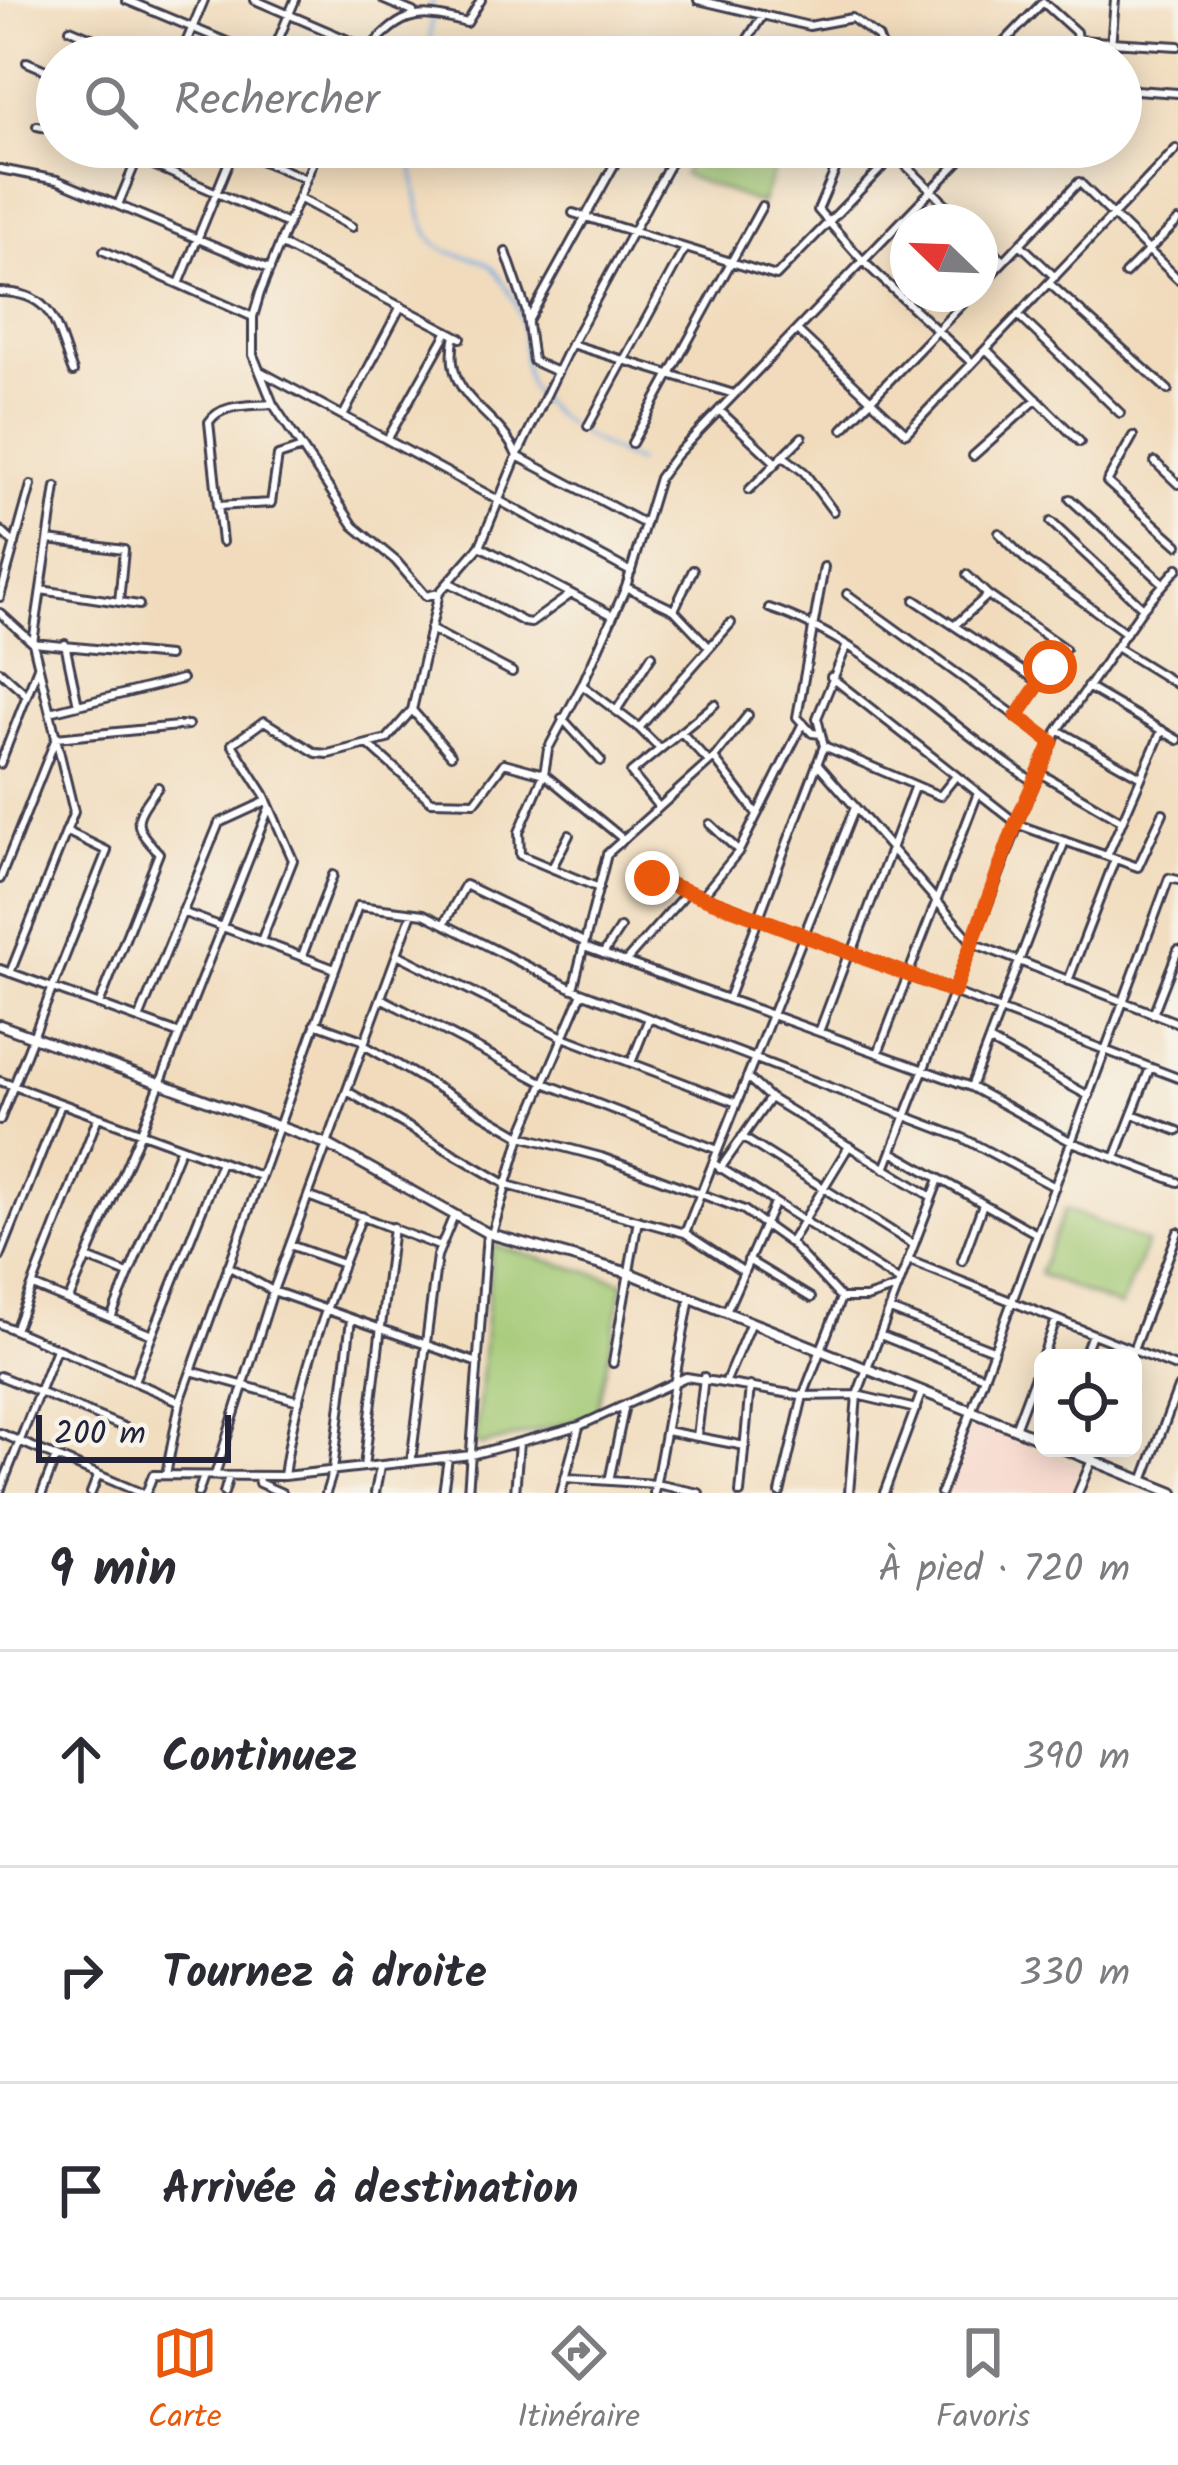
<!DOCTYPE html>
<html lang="fr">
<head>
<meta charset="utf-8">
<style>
  body { margin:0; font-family:Kalam,sans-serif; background:#f2f2f3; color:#2b2b33 }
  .controls { position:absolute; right:36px; bottom:36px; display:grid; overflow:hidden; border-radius:18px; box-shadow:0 6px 30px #0003 }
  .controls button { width:108px; height:108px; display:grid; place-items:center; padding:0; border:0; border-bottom:3px solid #e1e1e2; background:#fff; color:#2b2b33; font:60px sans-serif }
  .compass { position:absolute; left:890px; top:204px; width:108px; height:108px; border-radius:50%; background:#fff; box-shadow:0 6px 30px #0003; rotate:293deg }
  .scale { position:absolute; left:36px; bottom:30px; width:195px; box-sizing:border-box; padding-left:12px; border:6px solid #22223b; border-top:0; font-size:33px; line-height:42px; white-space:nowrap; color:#22223b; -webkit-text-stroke:9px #f7f3e8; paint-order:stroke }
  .stop { position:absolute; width:36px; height:36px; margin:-27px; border:9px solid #ea580c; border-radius:50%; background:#fff }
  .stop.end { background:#ea580c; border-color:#fff; box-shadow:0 3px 12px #0008 }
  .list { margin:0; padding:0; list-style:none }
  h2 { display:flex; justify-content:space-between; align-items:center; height:156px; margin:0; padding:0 48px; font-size:51px }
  h2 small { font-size:39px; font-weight:400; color:#7c7c81 }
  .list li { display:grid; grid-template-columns:78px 1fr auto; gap:36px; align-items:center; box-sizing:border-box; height:216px; padding:0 48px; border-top:3px solid #e1e1e2 }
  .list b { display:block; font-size:45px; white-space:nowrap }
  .list em { font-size:39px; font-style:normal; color:#7c7c81 }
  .icon { flex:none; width:66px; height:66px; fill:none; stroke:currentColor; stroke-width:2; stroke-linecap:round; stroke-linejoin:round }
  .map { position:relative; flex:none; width:1178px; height:1493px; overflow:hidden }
  .search { position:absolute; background:#fff; box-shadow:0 6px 30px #0003; left:36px; right:36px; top:36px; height:132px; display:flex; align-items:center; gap:30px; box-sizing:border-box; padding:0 42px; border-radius:66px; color:#7c7c81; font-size:45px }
  .sheet { height:804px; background:#fff }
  nav { display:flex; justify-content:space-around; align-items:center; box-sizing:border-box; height:168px; border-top:3px solid #e1e1e2; background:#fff; font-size:33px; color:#7c7c81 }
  nav a { display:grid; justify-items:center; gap:6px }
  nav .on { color:#ea580c }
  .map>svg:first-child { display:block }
  .built { fill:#f7d1c6 }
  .green { fill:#a3c974; stroke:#627658; stroke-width:3 }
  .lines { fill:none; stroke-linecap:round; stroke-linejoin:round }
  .stream { stroke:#71ace2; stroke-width:3 }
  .minor-casing { stroke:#413e4e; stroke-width:12 }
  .tertiary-casing { stroke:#413e4e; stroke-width:14 }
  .minor { stroke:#fff; stroke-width:6 }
  .tertiary { stroke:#fff; stroke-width:8 }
  .route { stroke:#ea580c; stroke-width:15 }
</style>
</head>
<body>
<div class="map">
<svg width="1178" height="1493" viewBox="0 0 1178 1493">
  <rect width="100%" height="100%" fill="#f7f3e8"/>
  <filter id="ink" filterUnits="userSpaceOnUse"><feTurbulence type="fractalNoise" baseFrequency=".00833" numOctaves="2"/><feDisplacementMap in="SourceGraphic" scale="24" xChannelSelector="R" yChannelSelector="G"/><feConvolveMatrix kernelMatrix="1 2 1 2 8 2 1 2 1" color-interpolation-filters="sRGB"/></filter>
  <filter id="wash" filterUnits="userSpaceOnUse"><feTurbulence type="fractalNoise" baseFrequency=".004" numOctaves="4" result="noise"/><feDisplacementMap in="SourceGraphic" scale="48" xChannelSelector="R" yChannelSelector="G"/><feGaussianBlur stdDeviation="2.7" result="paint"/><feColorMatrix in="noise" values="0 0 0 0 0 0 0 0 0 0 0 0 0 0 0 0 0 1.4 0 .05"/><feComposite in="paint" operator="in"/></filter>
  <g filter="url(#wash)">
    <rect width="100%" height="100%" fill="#f1dbbc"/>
    <path class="built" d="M970,1424L1080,1465L1069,1493H944Z"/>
    <path class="green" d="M694,147H755L779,156L761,204L683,175Z
      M1065,1209L1147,1243L1120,1307L1039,1274Z
      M492,1245L624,1282L596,1415L481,1446L476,1442Z"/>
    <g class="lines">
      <path class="stream" d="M430,57L432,0
        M414,147C412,173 417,235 443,249C463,260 485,253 499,276C507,287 516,304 520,317C526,337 521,361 528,381C540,414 606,450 637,462"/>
    </g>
  </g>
  <g filter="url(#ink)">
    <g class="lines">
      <defs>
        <path id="minor" d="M126,0L263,57
          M255,0L369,49
          M384,0L413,12
          M698,0L809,26L852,18L878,37L886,57
          M1044,3L1076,32L1077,40
          M70,29L137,57
          M180,57L204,0
          M271,57L295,0
          M361,57C401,15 410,7 467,23L481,0
          M736,57L763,15
          M923,57L930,50
          M990,57L1043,2
          M1060,57L1077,40L1178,46
          M1110,57L1115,0
          M27,62L57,75
          M1121,83L1136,90L1178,93
          M37,126L57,130
          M112,147L288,224
          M229,147L306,179
          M319,147L260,293L253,317V355L273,404L354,526L396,561L426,596L439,593
          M642,147L673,156
          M845,147L818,210L863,261L972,363
          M887,147L964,222
          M0,169L57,180L270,269
          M299,198L352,227
          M118,205L142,147
          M573,213L776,276L902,147
          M980,237L1003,260
          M280,244L461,338
          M1020,244L1055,277
          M104,251L253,317
          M506,252L526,310L533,361L557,372
          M1125,274L1178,221
          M179,284L235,147
          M1050,284L1168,390
          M980,286L1079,182L1178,279
          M0,292C56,293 55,327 73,372
          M1018,315L1120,413
          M528,321L624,147
          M797,330L906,433L1176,149
          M455,335C440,400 496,406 517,456L645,524
          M571,344L734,394
          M986,349L1080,442
          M260,371L631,572
          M719,410L776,463
          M343,416L401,306
          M588,426L685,248
          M843,429L972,294
          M1133,436L1107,482L1178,545
          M387,440L448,331
          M632,443L762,206
          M783,456L804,472L833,511
          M973,456L1037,399
          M1155,462L1178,484
          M749,490L802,437
          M1070,499L1163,583
          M217,506L271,503L278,456L299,449
          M1051,522L1143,608
          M0,530L15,544
          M999,533L1027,561L1126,633
          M49,540L124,550L119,602
          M222,542L209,422C221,403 250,406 271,404
          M480,546L612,615
          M967,575L988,595L1065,649L1017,716
          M450,583L524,622L531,623L571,594
          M626,587L674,610L709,647
          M41,590L139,605
          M847,594L1052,742
          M0,597L31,485
          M915,600L1039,682
          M769,608C869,641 946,725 1034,782
          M674,610L693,570
          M0,613L33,643L168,656
          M955,625L988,595
          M430,629L512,672
          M65,644L78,705
          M1116,647L1178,685
          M0,671L27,695
          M831,677L1019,825L1138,867L1163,813
          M582,685L639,728L660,749
          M1087,687L1178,740
          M412,710L451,755
          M616,711L652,655
          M50,712L182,679
          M562,718L601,761
          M639,728L731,623
          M1058,730L1141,777
          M681,732L709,762
          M821,734L812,733L797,717L824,567
          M368,744L431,801L475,802L504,763L544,774L519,832L520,855L599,888
          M824,746L940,796L956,776
          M714,758L757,814
          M817,763L973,943L1178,1023
          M0,764L38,667
          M1038,772L1122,821
          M658,806L631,773L715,704
          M1017,823L1058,730L1143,608L1178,568
          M710,824L739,851
          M623,839L544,774L548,749L582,685L626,587L659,478L676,455L973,147
          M1107,856L1162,730
          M552,868L569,835
          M652,877L1178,1078
          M0,879L56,738L188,725
          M703,895L739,851L803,723
          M182,912L335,969
          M444,924L465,885L584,942
          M261,941L293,860L264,794L232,744L264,721L316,753L328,754L387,739L412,710L439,593L480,546L517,456L566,354L679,147
          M584,947L971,1087L1072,1142L1178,1182
          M852,953L915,785
          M397,954L563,1037L737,1103
          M603,954L620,928
          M302,956L333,875
          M625,962L688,891
          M0,969L180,1034
          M10,973L74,812L33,643L56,487
          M1068,981L1115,859
          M573,989L607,854L714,758L748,715
          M381,998L544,1083L718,1150
          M728,999L824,746L817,718L847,645
          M99,1005L159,853C130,823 134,820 158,787
          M1153,1014L1178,950
          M139,1019L219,823L267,801
          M315,1023L365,1041
          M819,1032L849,952
          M989,1041L1089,1096
          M364,1045L521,1136L601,1157L744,1210L790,1243L841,1298H866L896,1288
          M878,1053L978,793
          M631,1063L649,1018
          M747,1077L770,1098L932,1197
          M0,1081L260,1176
          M971,1087L1065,841
          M347,1091L507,1185L685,1233L743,1271
          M1132,1114L1178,1131
          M0,1120L107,851L66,831
          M742,1137L914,1245
          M892,1152L1037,1234
          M1115,1158L1150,1068
          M713,1163L900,1282
          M720,1169L770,1098
          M885,1169L1018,825
          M308,1196L441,1247
          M685,1233L855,807
          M492,1234L521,1136L582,993
          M790,1243L849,1146
          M290,1245L343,1264
          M0,1257L61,1104
          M87,1258L128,1274
          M748,1260L811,1298
          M908,1260L1178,1368
          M962,1261L983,1204
          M228,1266L273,1291L478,1363
          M33,1286L152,1335
          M69,1299L141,1132L269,808
          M890,1310L993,1350
          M726,1312L773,1206
          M111,1318L181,1147
          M0,1324L179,1401
          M15,1330L98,1117
          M880,1335L984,1377
          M1083,1358L1092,1334
          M1130,1358L1178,1232
          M613,1363L638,1220
          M191,1371L299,1401
          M0,1376L131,1430
          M134,1381L221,1162
          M726,1381L751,1322
          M1015,1429L1056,1320
          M666,1431L745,1446
          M0,1433L141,1493
          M697,1437L704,1377
          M411,1462L437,1256L454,1215
          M364,1467L393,1227
          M166,1475L180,1402L358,906L424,914L573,989L963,1138L1055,1187
          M215,1475L273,1291L412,913
          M258,1476L259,1483L282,1493
          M284,1476C296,1386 328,1300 362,1216
          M565,1478L656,1484L699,1493
          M609,1481L625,1405
          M1143,1481L1178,1388
          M0,1491L56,1349
          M42,1493L56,1457
          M91,1493L98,1475
          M146,1493L153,1475L284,1476L471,1455L579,1426L686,1377L803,1396L857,1395L916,1409
          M198,1493L204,1476
          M224,1493L229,1476
          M326,1493L333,1471L351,1319
          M375,1493L380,1467
          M443,1493L448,1458
          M468,1493L487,1233
          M515,1493L519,1443
          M561,1493L579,1427
          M654,1493L690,1297
          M740,1493L750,1386
          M780,1493L803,1396L841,1298
          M849,1493L857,1395L939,1179
          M884,1493L922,1391
          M941,1493L1169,878L1178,880
          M1078,1493L1097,1448"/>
        <path id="tertiary" d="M0,1025L327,1144L487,1233L629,1273L1043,1440
          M1062,1448L1173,1493"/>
      </defs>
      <use href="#minor" class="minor-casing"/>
      <use href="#tertiary" class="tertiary-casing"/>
      <use href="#minor" class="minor"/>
      <use href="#tertiary" class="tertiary"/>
    </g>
  </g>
  <g class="lines" filter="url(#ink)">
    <path class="route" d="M652,878L954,992L1016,823L1052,742L1017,716L1050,667"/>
  </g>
</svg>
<div class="controls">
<button><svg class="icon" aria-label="locate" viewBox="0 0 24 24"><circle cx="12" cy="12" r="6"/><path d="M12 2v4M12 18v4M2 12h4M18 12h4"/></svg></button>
</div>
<svg class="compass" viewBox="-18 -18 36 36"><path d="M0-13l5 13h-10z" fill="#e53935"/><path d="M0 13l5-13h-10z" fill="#7c7c81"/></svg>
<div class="scale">200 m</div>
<div class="stop" style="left:1050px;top:667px"></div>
<div class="stop end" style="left:652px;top:878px"></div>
<div class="search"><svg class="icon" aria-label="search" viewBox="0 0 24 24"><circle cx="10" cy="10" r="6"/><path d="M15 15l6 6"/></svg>Rechercher</div>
</div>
<section class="sheet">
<h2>9 min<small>À pied · 720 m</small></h2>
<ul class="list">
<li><svg class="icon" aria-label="ahead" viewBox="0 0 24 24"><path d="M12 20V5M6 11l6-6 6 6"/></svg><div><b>Continuez</b></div><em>390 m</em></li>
<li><svg class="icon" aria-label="right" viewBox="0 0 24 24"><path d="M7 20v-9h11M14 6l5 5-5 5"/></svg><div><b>Tournez à droite</b></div><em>330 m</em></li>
<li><svg class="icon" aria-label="arrive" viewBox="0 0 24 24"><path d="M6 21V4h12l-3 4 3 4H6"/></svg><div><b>Arrivée à destination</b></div></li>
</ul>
</section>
<nav>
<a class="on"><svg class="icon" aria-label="map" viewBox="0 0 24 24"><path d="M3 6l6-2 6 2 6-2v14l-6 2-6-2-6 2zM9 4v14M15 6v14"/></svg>Carte</a>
<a><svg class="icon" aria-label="directions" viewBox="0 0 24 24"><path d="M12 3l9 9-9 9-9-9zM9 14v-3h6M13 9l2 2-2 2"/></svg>Itinéraire</a>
<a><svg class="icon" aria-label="saved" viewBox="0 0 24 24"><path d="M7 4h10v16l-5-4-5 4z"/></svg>Favoris</a>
</nav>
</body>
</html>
